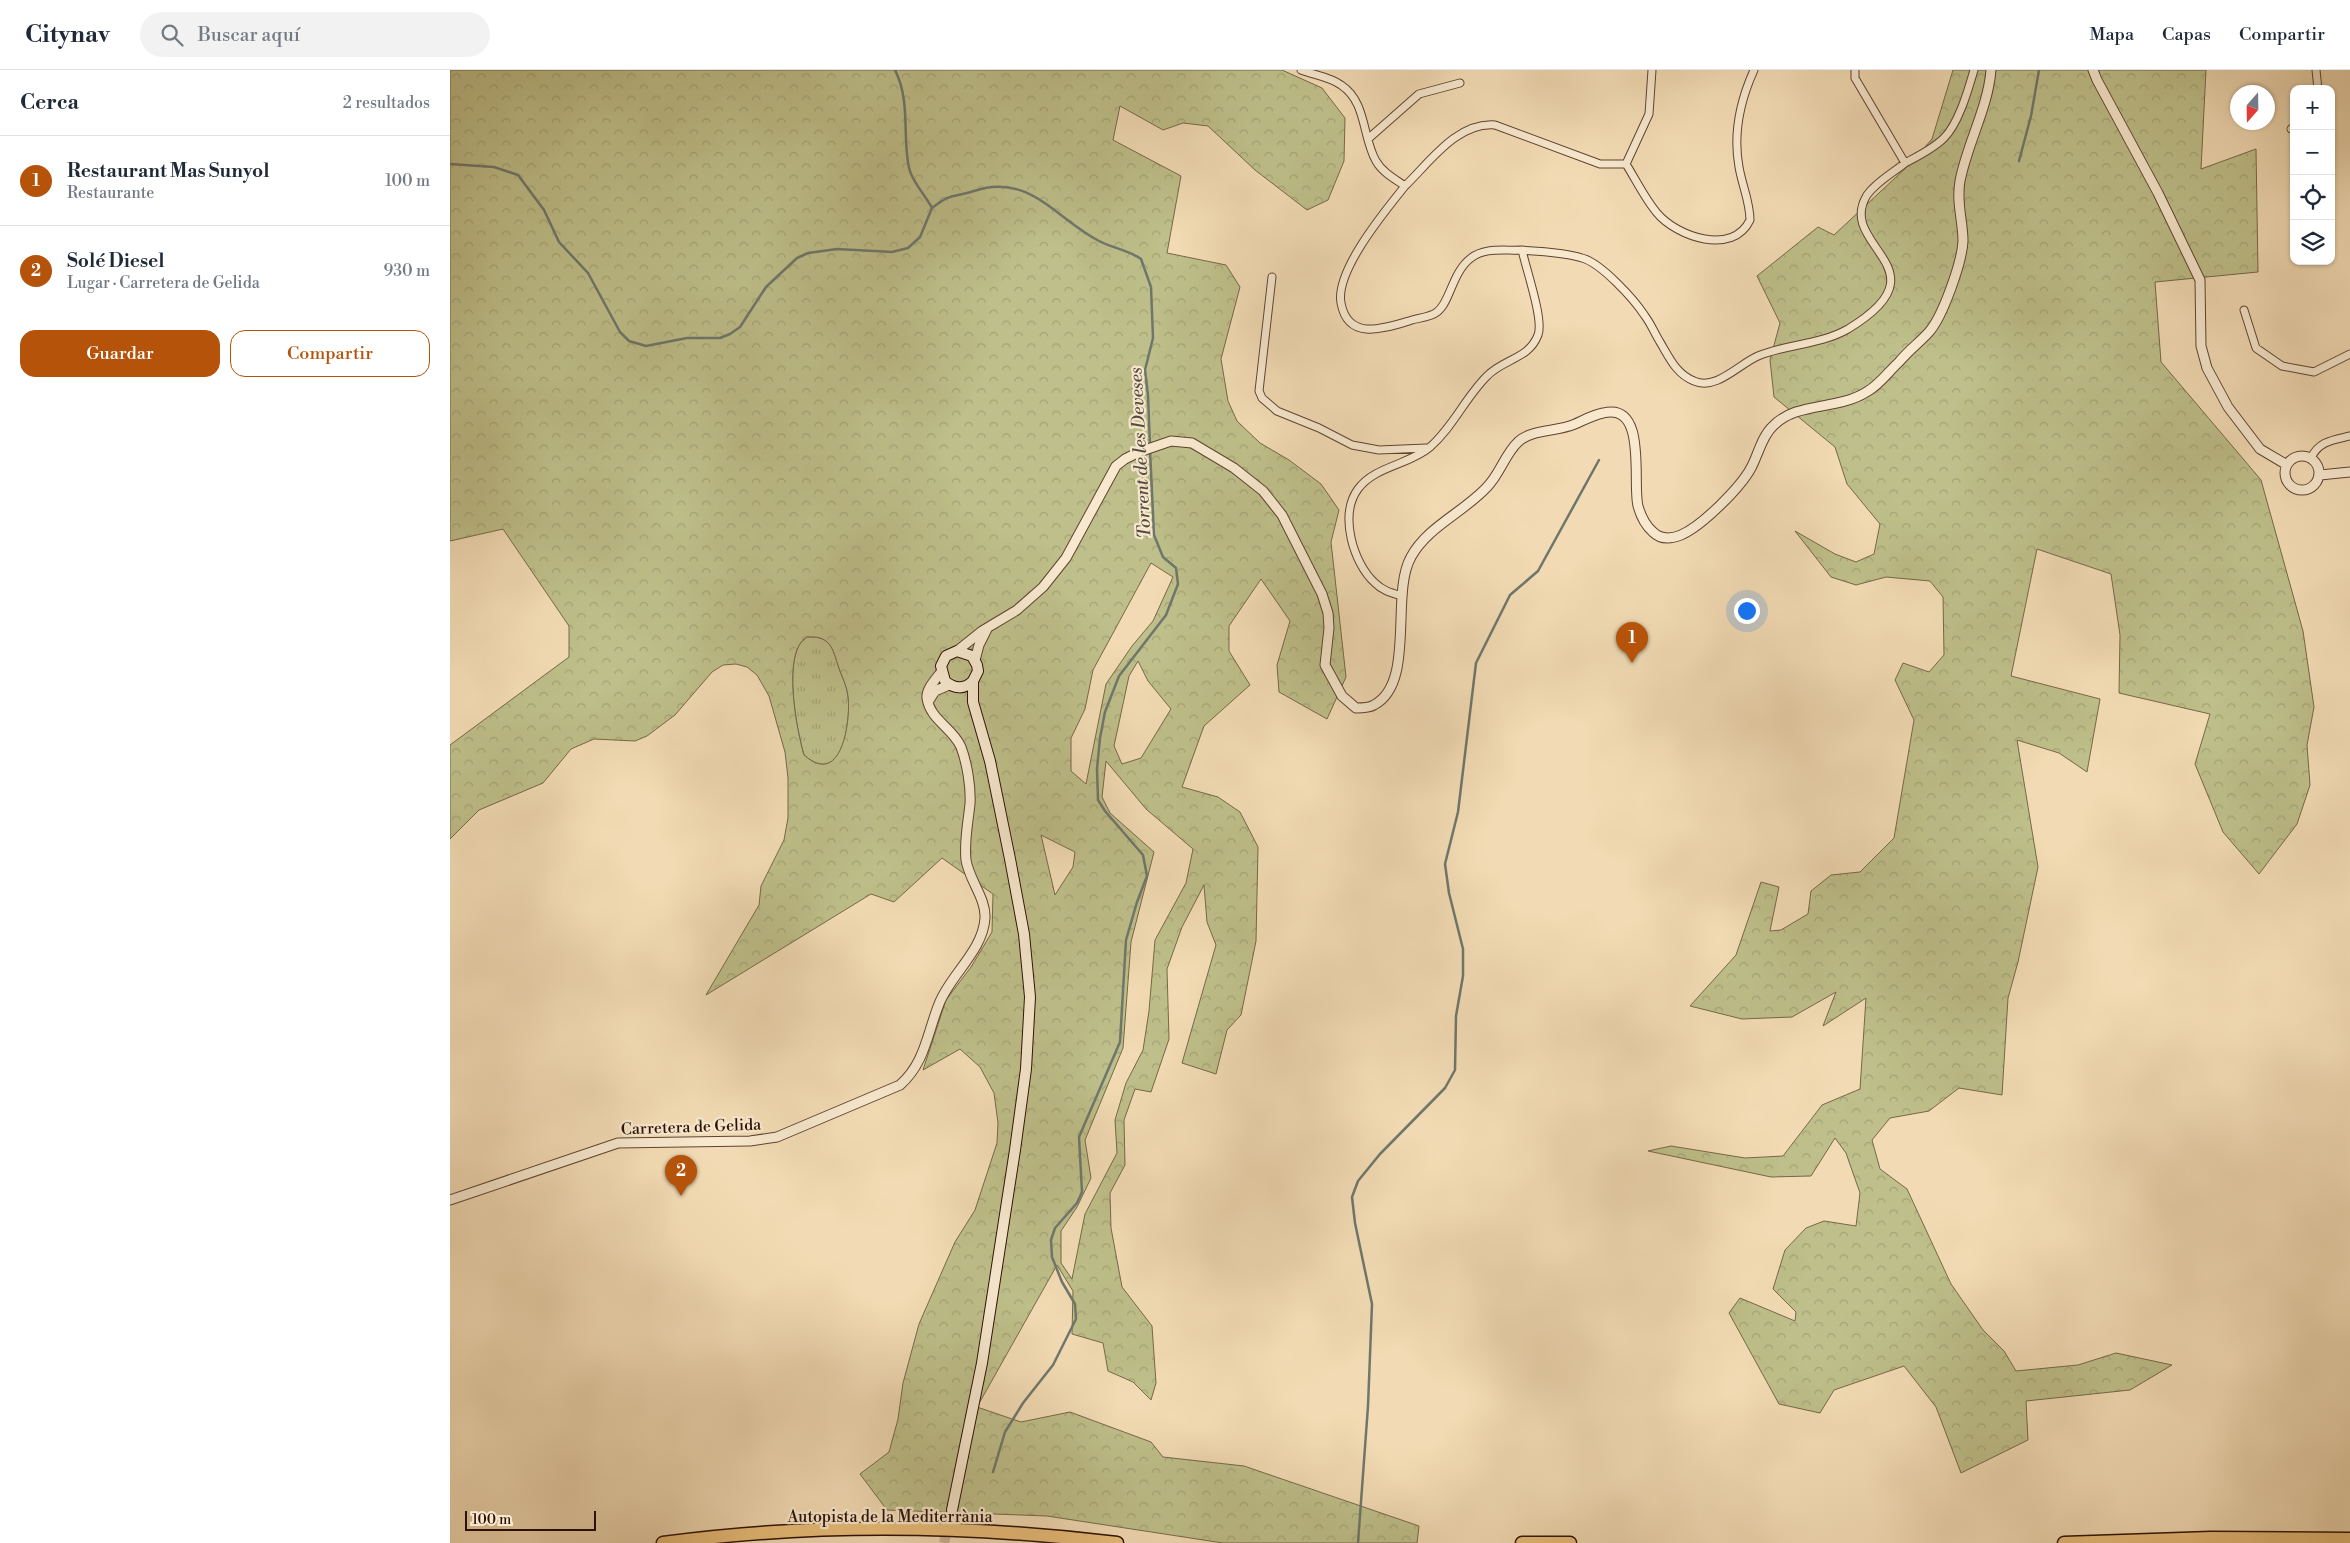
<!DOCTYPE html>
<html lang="es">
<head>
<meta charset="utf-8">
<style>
  body { margin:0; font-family:"Libre Bodoni",serif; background:#f2f2f3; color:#1f2937 }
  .controls { position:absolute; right:15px; top:15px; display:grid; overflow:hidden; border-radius:10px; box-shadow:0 1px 4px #0004 }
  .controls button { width:45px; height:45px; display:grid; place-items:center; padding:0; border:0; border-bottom:1px solid #e0e1e3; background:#fff; color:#1f2937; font:25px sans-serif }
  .compass { position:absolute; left:1780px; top:15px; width:45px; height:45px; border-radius:50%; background:#fff; box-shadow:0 1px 4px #0004; rotate:200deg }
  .scale { position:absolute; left:15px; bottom:12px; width:131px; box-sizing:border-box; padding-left:5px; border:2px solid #2e1005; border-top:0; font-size:14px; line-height:18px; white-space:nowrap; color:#2e1005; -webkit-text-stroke:4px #f7e8ce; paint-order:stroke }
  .you { position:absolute; left:1296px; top:540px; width:18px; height:18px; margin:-12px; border:4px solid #fff; border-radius:50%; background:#1a73e8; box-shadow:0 0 0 8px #1a73e833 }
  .badge { display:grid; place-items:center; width:32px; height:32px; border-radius:50%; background:#b45309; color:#fff; font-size:16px; font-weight:700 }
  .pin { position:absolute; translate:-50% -41px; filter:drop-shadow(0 1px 2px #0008) }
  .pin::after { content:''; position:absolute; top:26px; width:18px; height:15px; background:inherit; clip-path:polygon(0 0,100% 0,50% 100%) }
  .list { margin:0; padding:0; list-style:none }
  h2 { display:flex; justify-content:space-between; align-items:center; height:65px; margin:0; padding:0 20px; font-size:21px }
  h2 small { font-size:16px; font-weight:400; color:#747a83 }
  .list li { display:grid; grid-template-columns:32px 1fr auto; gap:15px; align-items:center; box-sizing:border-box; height:90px; padding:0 20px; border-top:1px solid #e0e1e3 }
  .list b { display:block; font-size:19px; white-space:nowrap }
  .list p { margin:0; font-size:16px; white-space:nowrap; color:#747a83 }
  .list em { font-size:16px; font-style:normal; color:#747a83 }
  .actions { display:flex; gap:10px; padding:15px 20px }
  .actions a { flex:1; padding:11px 0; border:1px solid #b45309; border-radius:15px; text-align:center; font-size:18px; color:#b45309 }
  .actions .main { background:#b45309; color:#fff }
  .icon { flex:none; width:28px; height:28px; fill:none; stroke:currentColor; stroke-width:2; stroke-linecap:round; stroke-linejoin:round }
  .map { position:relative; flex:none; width:1900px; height:1473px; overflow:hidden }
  header { display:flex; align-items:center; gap:30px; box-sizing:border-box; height:70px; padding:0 25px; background:#fff; border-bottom:1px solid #e0e1e3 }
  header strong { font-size:24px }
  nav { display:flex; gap:28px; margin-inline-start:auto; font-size:18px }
  .search { width:350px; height:45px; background:#f2f2f3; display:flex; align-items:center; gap:12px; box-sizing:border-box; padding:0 18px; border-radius:28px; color:#747a83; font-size:19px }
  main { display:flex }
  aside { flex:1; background:#fff }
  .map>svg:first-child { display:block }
  .grass { fill:url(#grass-tufts); stroke:#766848 }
  .forest { fill:url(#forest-crowns); stroke:#766848; fill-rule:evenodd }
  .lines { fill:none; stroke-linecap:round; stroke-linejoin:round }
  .stream { stroke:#6f776c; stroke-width:2.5 }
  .secondary-tunnel { stroke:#cbb291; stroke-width:10; stroke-dasharray:10 5; stroke-linecap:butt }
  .minor-casing { stroke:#5f4331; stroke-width:9 }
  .tertiary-casing { stroke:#5f4331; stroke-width:11 }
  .secondary-casing { stroke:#2e1005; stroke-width:12 }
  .motorway-casing { stroke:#2e1005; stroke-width:15 }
  .minor { stroke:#f7e8ce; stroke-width:7 }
  .tertiary { stroke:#f7e8ce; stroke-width:9 }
  .secondary { stroke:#f7e8ce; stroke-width:10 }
  .motorway { stroke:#e9be7a; stroke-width:12 }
  .labels { text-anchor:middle; stroke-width:4.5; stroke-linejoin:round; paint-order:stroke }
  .street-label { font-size:16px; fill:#2e1005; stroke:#f7e8ce }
  .water-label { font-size:18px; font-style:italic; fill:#544c41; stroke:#f7e8ce }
</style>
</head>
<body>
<header>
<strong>Citynav</strong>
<div class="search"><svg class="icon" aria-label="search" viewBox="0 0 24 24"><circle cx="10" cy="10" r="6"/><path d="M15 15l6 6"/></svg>Buscar aquí</div>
<nav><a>Mapa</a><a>Capas</a><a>Compartir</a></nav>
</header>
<main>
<aside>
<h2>Cerca<small>2 resultados</small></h2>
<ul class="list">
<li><span class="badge">1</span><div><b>Restaurant Mas Sunyol</b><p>Restaurante</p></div><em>100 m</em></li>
<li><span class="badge">2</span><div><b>Solé Diesel</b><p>Lugar · Carretera de Gelida</p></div><em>930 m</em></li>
</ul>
<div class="actions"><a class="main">Guardar</a><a>Compartir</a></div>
</aside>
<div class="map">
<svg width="1900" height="1473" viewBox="0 0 1900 1473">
  <defs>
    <pattern id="grass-tufts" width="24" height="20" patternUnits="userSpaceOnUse" patternTransform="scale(1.25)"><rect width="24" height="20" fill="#bebf8a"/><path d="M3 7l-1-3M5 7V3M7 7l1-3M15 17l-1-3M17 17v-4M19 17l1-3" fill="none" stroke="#a4a376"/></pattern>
    <pattern id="forest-crowns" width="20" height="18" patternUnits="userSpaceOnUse" patternTransform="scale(1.25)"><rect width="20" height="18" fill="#bebf8a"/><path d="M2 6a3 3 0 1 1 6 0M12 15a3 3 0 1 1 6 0" fill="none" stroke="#a4a376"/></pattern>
  </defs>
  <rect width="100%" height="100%" fill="#f2dbb4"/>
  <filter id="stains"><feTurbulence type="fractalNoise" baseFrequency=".004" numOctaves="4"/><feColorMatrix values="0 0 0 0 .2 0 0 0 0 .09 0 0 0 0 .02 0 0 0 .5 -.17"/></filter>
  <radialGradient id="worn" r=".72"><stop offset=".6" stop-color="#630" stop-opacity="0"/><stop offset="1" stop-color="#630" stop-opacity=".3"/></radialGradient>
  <path class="grass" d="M357,567C383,565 383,582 390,601C393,609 397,617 398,626C401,650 393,719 354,685C347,662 331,581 357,567Z"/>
  <path class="forest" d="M0,0H832L872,18L895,48L894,91L878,130L857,140L805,100L758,56L733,53L713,60L670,36L663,70L731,106L717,183L776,195L790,217L771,289L778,331L787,351L810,373L839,390L871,414L889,440L881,472L896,607L877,649L829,622L827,595L840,551L811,509L779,556V581L800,615L754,656L732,717L768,727L790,742L808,777L806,871L791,945L777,960L766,1004L732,993L766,875L757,852L754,815L732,857L717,899L719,969L701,1022L685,1019L674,1050L675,1095L660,1123L661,1158L672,1217L702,1256L706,1313L701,1330L683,1312L658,1301L653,1273L622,1264L623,1221L607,1195L527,1337L571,1352L620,1342L701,1372L713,1387L794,1396L969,1456L967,1473H773L597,1446L437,1440L410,1404L439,1382L448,1349L453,1313L469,1254L505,1172L525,1140L547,1073L548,1053L544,1023L530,997L510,979L473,1000L496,930L521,897L542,862L543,824L492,788L444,832L421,824L256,925L309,835L311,816L334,770L338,748V708L335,682L319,626L307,605L297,597L286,594L273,595L262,602L225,645L197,666L185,671L144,669L121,679L93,713L29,740L0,769V675L119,587V556L53,459L0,471ZM701,493L723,507L703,551L682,576L656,614L636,714L621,701V668L635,639L643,600ZM357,567C383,565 383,582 390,601C393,609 397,617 398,626C401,650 392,719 354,685C347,662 331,581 357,567ZM688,591L698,611L721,639L691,688L672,694L664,676L679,606ZM656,691L696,739L743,779L736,813L705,870L699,941L693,980L676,1013L665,1050L667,1083L635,1144L622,1209L611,1193V1161L627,1137L641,1108L635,1070L673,978L681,872L704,782L660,743L652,727ZM591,765L625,782L623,797L605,825Z
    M1503,0H1756L1751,99L1806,79L1808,202L1705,212L1711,292L1811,410L1853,561L1864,637L1857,675L1860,715L1847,754L1809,804L1773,762L1745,694L1760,644L1669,623L1670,565L1661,504L1587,479L1561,606L1650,629L1637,702L1609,683L1567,670L1588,797L1568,892L1558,928L1552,1025L1509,1018L1479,1041L1440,1048L1422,1070L1430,1099L1457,1119L1501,1214L1533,1260L1554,1281L1566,1301L1628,1295L1666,1283L1722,1295L1680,1320L1576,1331L1578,1370L1511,1403L1486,1337L1454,1296L1384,1320L1370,1343L1329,1334L1279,1243L1290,1228L1345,1251L1346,1242L1323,1219L1335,1180L1356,1158L1374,1151L1406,1156L1410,1123L1396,1083L1385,1068L1361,1106L1321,1107L1198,1081L1221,1076L1295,1088L1333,1086L1372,1035L1410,1019L1416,928L1373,956L1386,922L1342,947L1292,949L1240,936L1286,885L1311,812L1329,817L1320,861L1331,860L1358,844L1361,821L1381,805L1410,802L1444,768L1464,650L1445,610L1453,593L1479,602L1494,585L1493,527L1480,511L1436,507L1406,515L1381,507L1345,461L1385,484L1406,492L1424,484L1430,454L1397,414L1385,377L1324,327L1320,290L1330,253L1307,206L1368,157L1384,165L1459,95L1482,69Z"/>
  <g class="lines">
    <path class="stream" d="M445,0C461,32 452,65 459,98C462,112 476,126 482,138C502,122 503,128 524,121C579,102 606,149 649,171C662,178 679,180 691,189L701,217L703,268L695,300L698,325L700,375
      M1569,91L1581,46L1589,0
      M0,94L44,97L68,105L94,140L109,172L138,203L170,262L179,271L196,276L237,268H270L280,264L290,257L316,217L347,188L358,183L387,179L442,182L458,178L470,167L482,138
      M543,1402L555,1362L573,1333L603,1295L626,1249L625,1234L612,1212L602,1187L601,1170L605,1158L627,1133L632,1122L629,1067L670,972L676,870L687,832L697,806L693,785L655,741L648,730L647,699L650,668L655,642L669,606L716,545L728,514L726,498L713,487L704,465L700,380
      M908,1473L918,1336L922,1234L905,1153L902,1127L908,1111L930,1084L995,1018L1005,1000L1006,946L1013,906V879L999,823L995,794L1008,742L1026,593L1060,525L1088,501L1149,390"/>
    <path class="secondary-tunnel" d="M494,1473L502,1440"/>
    <defs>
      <path id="minor" d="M851,0C864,5 880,7 891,15C917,32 912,67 926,91C932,102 945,109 955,116C935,141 885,201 891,233C898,272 935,258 962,250C969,248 981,247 987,242C1000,233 1002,202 1021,188C1035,177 1054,181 1072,180C1076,199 1094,250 1088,265C1079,289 1053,289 1037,306C1015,328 1003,357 980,377C959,395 925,396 908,419C889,445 903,493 925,513C933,521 942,523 952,526
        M1202,0L1199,44L1176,94C1186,110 1195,129 1207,143C1227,167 1283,186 1300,150C1300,132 1292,115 1289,97C1283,64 1290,31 1304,0
        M1405,0V8L1455,93C1468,86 1483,79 1494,68C1509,53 1518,20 1524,0
        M1866,0L1868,19
        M1841,59L1844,57
        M919,68L969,24L1010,13
        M955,116C980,92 1007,52 1045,55L1150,94H1176
        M1072,180C1091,182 1112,182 1132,188C1151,193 1184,229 1195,246C1201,254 1205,264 1210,272C1219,287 1226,304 1244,311C1266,321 1289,294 1308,286C1337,274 1370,275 1398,259C1499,198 1385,177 1417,125C1426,112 1443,103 1455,93
        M822,207L809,321L812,328L827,341L869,358L902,375L929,380L976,378
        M1794,240L1806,278L1832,296L1864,302L1900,284
        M1861,388C1869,371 1883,370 1900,366"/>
      <path id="tertiary" d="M1643,0L1647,10L1708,123L1750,210L1751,276L1757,298L1778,337L1810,379L1837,395
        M1835 403a17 17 0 1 1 34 0a17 17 0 1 1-34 0Z
        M1870,405L1900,402
        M507,581L532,561L567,540L593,517L616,488L666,396L675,389L689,382L721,371L742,373L784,398L813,421L832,445L872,524L878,543L879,558L875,595L892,626L906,638C911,638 919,638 924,635C966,613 940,524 961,487C977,457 1014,442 1037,417C1050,404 1055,384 1068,372C1081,359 1107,362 1125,354C1134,350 1143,345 1153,343C1198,332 1182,412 1188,436C1191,447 1195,455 1203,462C1211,470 1221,469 1231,465C1252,456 1290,418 1301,398C1308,385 1312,366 1323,356C1347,331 1388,341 1418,321C1430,314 1439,301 1449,292C1458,281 1470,272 1479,262C1493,246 1512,192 1513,171C1513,151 1506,132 1510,111C1517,74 1538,38 1541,0
        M525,590L529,575L537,559
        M478,632L485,621L499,615
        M0,1130L168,1073L300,1071L327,1067L450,1015C475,993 477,964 489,934C500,905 533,881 535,848C536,828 519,810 516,790C514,771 518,753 520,734C521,717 517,693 511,677C503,658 480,650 477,628C476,619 486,609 491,602"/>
      <path id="secondary" d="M502,1440L532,1293L565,1080L576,999L580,927L574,864L560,789L540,691L523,632V611L528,601L527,595L522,586L507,581L496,586L491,596L495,611C504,619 514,620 523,611"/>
      <path id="motorway" d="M213,1473C362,1453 518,1455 667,1473
        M1072,1473H1120
        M1614,1473L1761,1468L1900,1469"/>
    </defs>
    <use href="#minor" class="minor-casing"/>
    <use href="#tertiary" class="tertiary-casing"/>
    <use href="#secondary" class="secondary-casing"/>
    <use href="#motorway" class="motorway-casing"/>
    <use href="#minor" class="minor"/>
    <use href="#tertiary" class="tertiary"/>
    <use href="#secondary" class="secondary"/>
    <use href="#motorway" class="motorway"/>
  </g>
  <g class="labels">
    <g class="street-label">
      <text transform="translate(241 1056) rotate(-2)" y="6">Carretera de Gelida</text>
      <text x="440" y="1452">Autopista de la Mediterrània</text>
    </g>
    <g class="water-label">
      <text transform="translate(690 383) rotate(-93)" y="6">Torrent de les Deveses</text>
    </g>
  </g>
  <rect width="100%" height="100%" filter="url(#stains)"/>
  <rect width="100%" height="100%" fill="url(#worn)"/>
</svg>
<div class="controls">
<button>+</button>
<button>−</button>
<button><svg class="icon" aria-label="locate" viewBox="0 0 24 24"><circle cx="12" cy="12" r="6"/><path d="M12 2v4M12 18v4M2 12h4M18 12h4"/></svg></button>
<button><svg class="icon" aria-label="layers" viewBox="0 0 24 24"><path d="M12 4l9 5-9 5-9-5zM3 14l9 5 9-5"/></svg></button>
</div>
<svg class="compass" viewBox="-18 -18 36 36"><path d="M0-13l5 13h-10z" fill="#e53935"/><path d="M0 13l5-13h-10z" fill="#747a83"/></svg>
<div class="scale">100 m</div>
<div class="you"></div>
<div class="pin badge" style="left:1182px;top:593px">1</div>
<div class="pin badge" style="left:231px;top:1126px">2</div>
</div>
</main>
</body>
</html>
